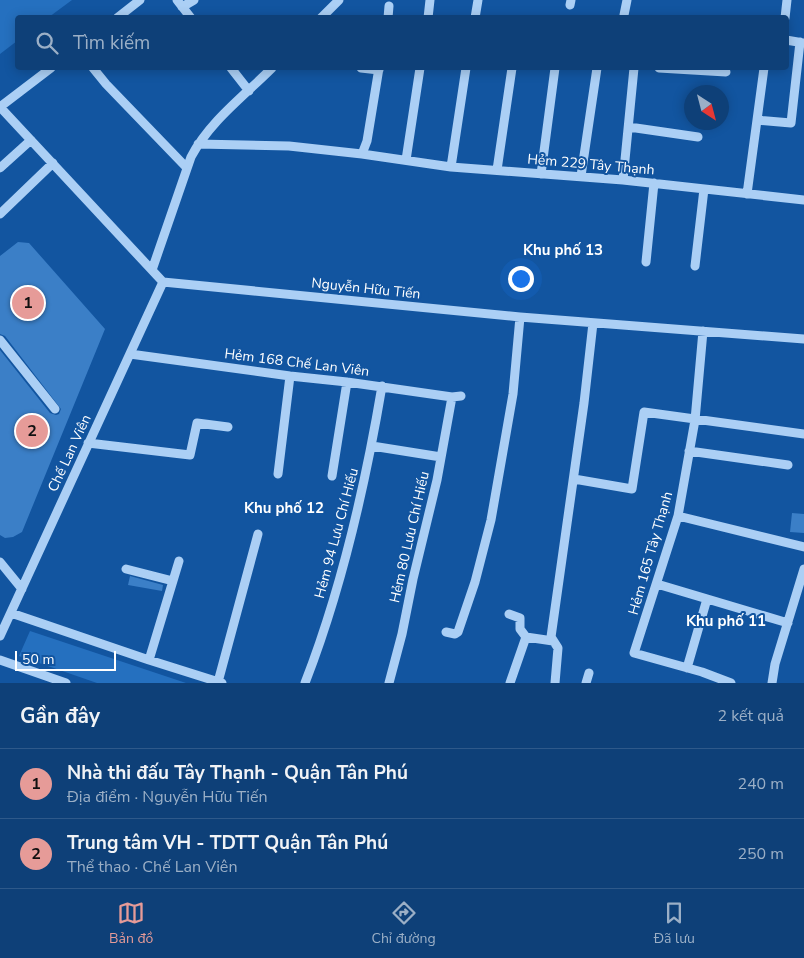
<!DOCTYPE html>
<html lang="vi">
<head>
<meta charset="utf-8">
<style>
  body { margin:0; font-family:"Nunito Sans",sans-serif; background:#1c4b80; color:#f1f3f6 }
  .compass { position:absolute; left:684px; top:85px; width:45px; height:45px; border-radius:50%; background:#0e4078; box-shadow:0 2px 12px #0003; rotate:144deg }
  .scale { position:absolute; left:15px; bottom:12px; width:101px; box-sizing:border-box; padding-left:5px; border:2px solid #fff; border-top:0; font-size:14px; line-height:18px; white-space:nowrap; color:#fff; -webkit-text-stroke:4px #1255a0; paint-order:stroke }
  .you { position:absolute; left:520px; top:278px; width:18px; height:18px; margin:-12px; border:4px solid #fff; border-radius:50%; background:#1a73e8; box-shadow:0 0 0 8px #1a73e833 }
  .badge { display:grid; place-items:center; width:32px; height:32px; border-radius:50%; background:#e69b98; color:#111; font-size:16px; font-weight:700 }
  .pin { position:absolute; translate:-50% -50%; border:2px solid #fff; box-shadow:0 1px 5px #0006 }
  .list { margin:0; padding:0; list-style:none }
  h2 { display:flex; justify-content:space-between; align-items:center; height:65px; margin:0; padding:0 20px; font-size:21px }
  h2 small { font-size:16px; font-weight:400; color:#9bafc6 }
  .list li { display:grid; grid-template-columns:32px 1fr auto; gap:15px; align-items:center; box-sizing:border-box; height:70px; padding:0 20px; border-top:1px solid #2e598a }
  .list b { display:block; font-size:19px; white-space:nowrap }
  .list p { margin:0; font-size:16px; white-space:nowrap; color:#9bafc6 }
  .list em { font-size:16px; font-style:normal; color:#9bafc6 }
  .icon { flex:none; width:28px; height:28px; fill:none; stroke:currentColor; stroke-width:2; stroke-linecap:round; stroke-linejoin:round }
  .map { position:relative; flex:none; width:804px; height:683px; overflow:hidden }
  .search { position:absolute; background:#0e4078; box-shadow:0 2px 12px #0003; left:15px; right:15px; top:15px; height:55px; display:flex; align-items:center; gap:12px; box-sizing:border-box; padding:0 18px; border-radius:5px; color:#9bafc6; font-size:19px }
  .sheet { height:205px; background:#0e4078 }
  nav { display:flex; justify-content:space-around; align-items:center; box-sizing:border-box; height:70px; border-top:1px solid #2e598a; background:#0e4078; font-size:14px; color:#9bafc6 }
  nav a { display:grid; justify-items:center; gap:2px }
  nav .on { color:#e69b98 }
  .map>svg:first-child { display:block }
  .green { fill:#2570bf }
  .building { fill:#3b7fc7 }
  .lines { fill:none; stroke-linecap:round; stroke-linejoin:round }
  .minor { stroke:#abcff5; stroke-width:9 }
  .labels { text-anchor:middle; stroke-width:4; stroke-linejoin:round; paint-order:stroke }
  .street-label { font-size:14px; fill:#fff; stroke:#1255a0 }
  .neighbourhood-label { font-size:15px; font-weight:bold; fill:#fff; stroke:#1255a0 }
</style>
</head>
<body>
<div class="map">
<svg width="804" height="683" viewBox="0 0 804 683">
  <rect width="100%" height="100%" fill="#1255a0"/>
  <path class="green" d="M0,0H72L49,17L18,18L17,41L0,54Z
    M30,631L186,683H97L19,656Z"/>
  <path class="building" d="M18,242L29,243L105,329L22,532L13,537L5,538L0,535V350L50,413L56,415L59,414L61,409L5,336L0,334V256Z
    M792,513L804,514V533L790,532Z
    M130,576L163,585L162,591L128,585Z"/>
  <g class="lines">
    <path class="minor" d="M177,0L191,18
      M570,5L571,0
      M182,7L194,0
      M624,15L627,0
      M117,18L140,0
      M321,18L339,0
      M388,18L389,6
      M428,18L430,0
      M475,18L478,0
      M785,18L787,0
      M786,40L804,43
      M93,68L106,84L187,168
      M231,68L249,91
      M361,68L379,70
      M659,68L726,72
      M0,107L163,282L520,317L804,339
      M0,107L51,68
      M757,120L791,123L800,42
      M629,127L698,137
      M198,144L289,146L362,154L451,167L623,180L804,200
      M362,154L367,141L379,68
      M406,160L420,68
      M451,167L466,68
      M0,168L31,140
      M497,170L512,68
      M541,174L555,68
      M581,176L597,68
      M623,180L634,68
      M747,194L764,68
      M0,214L53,163
      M646,262L654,183
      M695,266L704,189
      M152,270L191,157C210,121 244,96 272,68
      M703,331L695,420L678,516L634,653L702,672L731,683
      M0,340L55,409
      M130,354L290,376L347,382L452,397L461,396
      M88,443L190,455L197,423L228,427
      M372,446L441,457
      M689,451L788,465
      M278,474L290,376
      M332,476L347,382
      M574,479L632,489L644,412L804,434
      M678,516L804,547
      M0,562L22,589
      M126,569L173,581
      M657,584L788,623
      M11,613L149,660L222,683
      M509,614L520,618V629L526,637
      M446,632L455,634L458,632L475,582L491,520L513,394L520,317
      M0,636L163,282
      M0,660L66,683
      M149,660L179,561
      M687,668L707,599
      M218,682L258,534
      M305,683C342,588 365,487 382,386
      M389,683L402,634L413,579L437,480L452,397
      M510,683L526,637L553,641
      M555,683L558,648L551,637L584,403L593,323
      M586,683L589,673
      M772,683L775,664L804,569"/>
  </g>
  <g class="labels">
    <g class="street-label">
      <text transform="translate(591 164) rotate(5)" y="5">Hẻm 229 Tây Thạnh</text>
      <text transform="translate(366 288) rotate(6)" y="5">Nguyễn Hữu Tiến</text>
      <text transform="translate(297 362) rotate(7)" y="5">Hẻm 168 Chế Lan Viên</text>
      <text transform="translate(69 453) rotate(-65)" y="5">Chế Lan Viên</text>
      <text transform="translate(336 533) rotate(-75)" y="5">Hẻm 94 Lưu Chí Hiếu</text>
      <text transform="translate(409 537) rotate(-77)" y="5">Hẻm 80 Lưu Chí Hiếu</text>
      <text transform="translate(650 553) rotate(-74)" y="5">Hẻm 165 Tây Thạnh</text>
    </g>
    <g class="neighbourhood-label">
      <text x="563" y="255">Khu phố 13</text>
      <text x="284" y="513">Khu phố 12</text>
      <text x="726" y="626">Khu phố 11</text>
    </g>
  </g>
</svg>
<svg class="compass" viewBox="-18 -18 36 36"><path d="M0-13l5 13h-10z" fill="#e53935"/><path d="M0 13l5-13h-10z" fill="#9bafc6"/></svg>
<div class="scale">50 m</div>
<div class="you"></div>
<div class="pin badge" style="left:28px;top:303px">1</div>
<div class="pin badge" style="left:32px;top:431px">2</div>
<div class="search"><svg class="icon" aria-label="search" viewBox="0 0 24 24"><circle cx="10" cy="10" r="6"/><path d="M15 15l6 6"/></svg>Tìm kiếm</div>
</div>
<section class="sheet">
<h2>Gần đây<small>2 kết quả</small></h2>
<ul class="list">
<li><span class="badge">1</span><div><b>Nhà thi đấu Tây Thạnh - Quận Tân Phú</b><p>Địa điểm · Nguyễn Hữu Tiến</p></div><em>240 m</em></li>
<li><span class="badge">2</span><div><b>Trung tâm VH - TDTT Quận Tân Phú</b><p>Thể thao · Chế Lan Viên</p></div><em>250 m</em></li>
</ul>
</section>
<nav>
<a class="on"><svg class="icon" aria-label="map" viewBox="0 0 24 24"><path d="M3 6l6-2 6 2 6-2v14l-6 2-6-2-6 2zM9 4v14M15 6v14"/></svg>Bản đồ</a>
<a><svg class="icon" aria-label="directions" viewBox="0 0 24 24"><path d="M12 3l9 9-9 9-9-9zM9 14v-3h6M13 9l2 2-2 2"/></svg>Chỉ đường</a>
<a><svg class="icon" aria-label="saved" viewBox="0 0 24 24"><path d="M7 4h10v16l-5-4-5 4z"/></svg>Đã lưu</a>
</nav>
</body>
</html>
